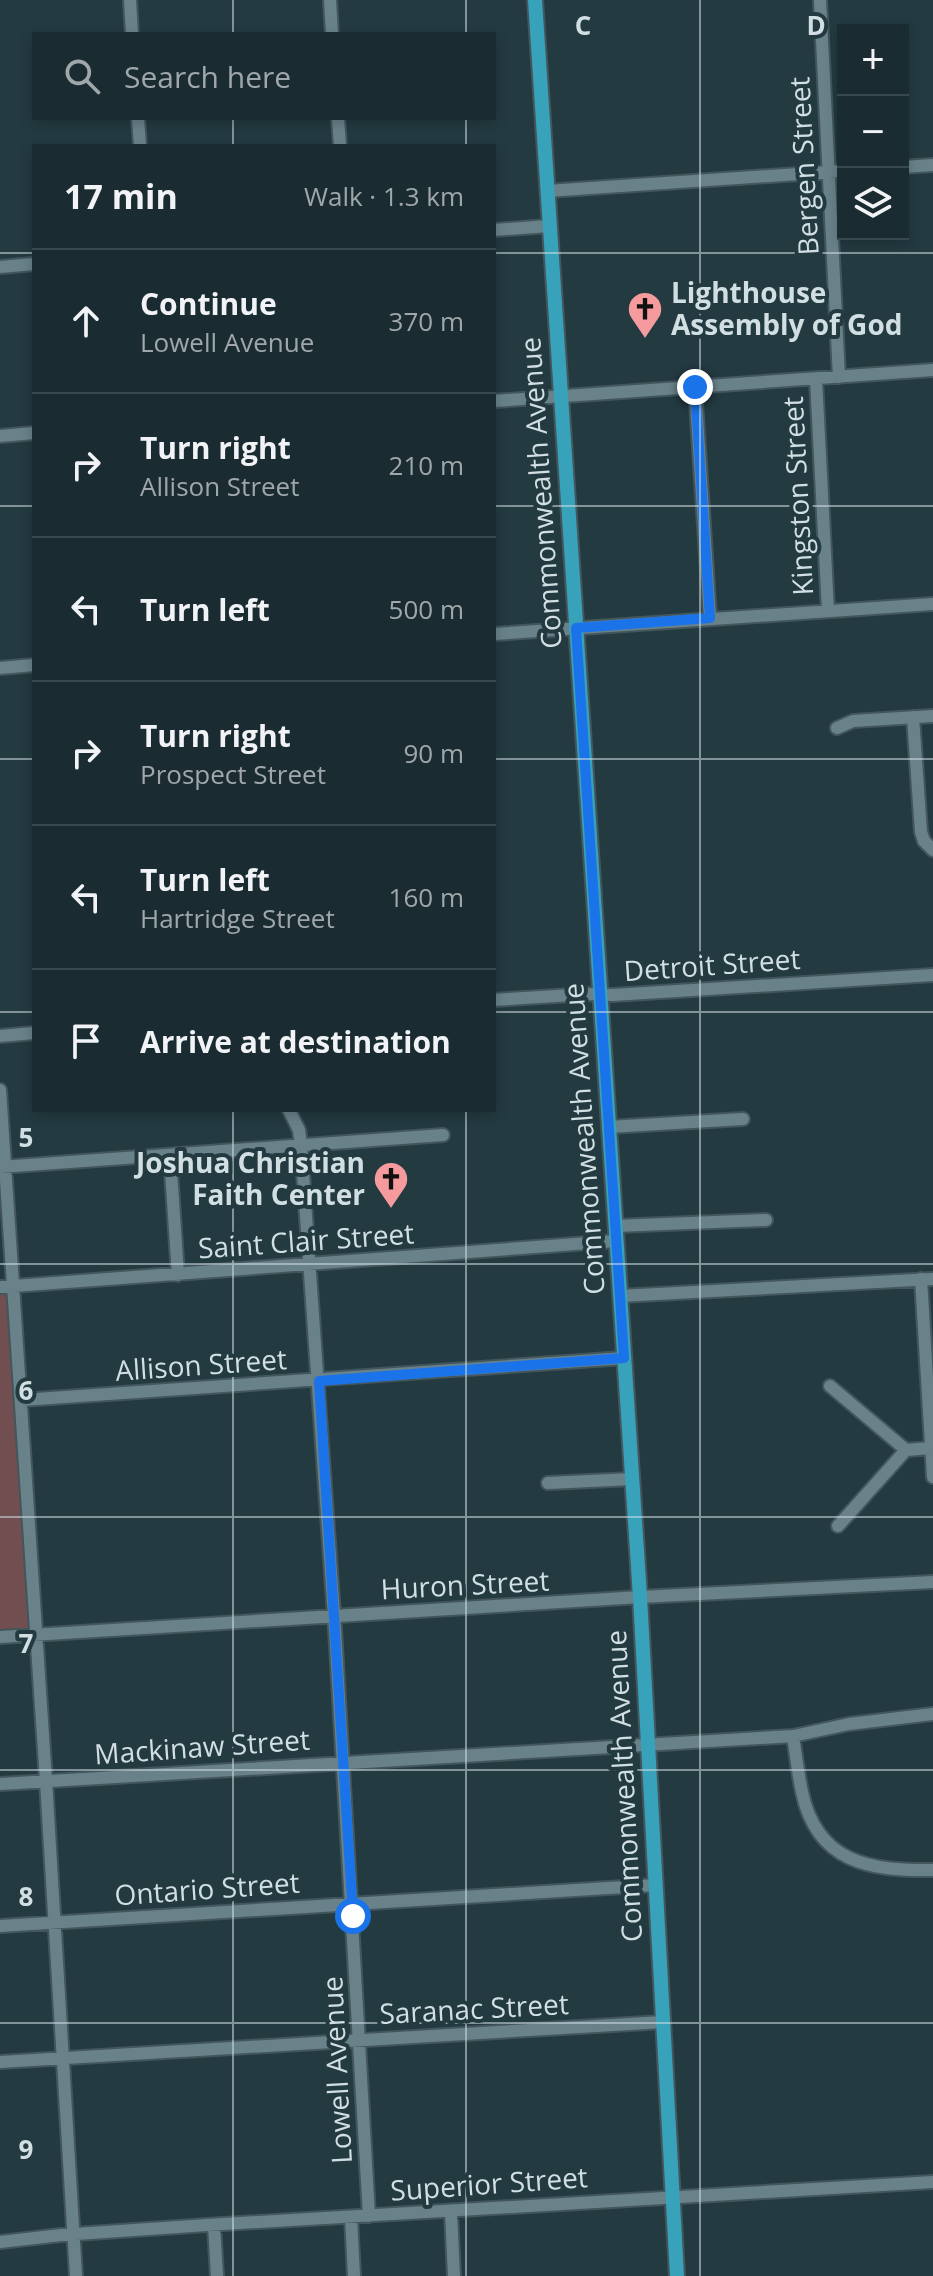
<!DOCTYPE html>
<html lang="en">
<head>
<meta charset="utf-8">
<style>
  body { margin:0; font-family:"Open Sans",sans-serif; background:#27383d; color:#f1f3f6 }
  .controls { position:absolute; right:24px; top:24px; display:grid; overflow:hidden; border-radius:0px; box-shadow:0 4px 12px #0003 }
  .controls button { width:72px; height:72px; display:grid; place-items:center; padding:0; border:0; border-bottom:2px solid #38484d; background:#1a2c31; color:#f1f3f6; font:40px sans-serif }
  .stop { position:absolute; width:24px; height:24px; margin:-18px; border:6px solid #1a73e8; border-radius:50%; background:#fff }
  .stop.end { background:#1a73e8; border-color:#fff; box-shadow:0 2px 8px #0008 }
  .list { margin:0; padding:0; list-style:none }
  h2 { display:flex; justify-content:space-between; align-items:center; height:104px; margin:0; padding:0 32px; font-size:34px }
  h2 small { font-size:26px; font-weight:400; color:#9fa7ab }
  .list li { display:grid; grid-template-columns:52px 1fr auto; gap:24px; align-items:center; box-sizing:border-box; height:144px; padding:0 32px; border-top:2px solid #38484d }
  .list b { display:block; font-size:30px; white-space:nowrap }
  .list p { margin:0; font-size:26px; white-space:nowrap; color:#9fa7ab }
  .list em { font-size:26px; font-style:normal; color:#9fa7ab }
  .icon { flex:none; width:44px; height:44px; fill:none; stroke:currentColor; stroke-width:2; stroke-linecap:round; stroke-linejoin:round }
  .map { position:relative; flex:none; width:933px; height:2276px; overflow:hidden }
  .search { position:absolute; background:#1a2c31; box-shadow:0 4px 12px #0003; left:32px; top:32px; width:464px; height:88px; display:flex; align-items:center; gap:20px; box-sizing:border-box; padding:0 28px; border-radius:0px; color:#9fa7ab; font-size:30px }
  .panel { position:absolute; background:#1a2c31; box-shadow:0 4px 12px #0003; left:32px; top:144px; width:464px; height:968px; border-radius:0px }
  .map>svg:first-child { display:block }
  .green { fill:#714e4f }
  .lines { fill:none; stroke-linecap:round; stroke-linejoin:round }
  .minor-casing { stroke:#42565c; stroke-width:16 }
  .major-casing { stroke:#42565c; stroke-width:18 }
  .minor { stroke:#69828a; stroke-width:12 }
  .major { stroke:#38a2bb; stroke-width:14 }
  .route { stroke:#1a73e8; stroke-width:10 }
  .grid { fill:none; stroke:#d1dfe3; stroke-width:2; stroke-opacity:0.55 }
  .labels { text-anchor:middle; stroke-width:8; stroke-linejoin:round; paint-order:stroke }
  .street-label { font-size:28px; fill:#d1dfe3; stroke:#233a41 }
  .poi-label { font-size:28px; font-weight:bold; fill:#d1dfe3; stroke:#233a41; text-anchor:start }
  .grid-label { font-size:26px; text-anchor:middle; font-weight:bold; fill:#d1dfe3; stroke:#233a41; stroke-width:8; stroke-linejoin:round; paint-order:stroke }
</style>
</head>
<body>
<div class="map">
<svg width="933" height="2276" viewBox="0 0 933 2276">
  <rect width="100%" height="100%" fill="#233a41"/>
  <path class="green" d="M8,1292L32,1630L0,1632V1293Z"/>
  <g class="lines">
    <defs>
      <path id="minor" d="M130,0L132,34
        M330,0L332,34
        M820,0L839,377
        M138,118L140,146
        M338,118L340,146
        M903,167L933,165
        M547,191L843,171
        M494,230L549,226
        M0,267L34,264
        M816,379L828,611
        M695,387L710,618
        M494,401L933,370
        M0,436L34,433
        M494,634L933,604
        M0,668L34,665
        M913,717L921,832L924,841L933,850
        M837,728L853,721L933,716
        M494,1000L588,994L613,995L933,975
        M0,1036L34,1033
        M0,1090L46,1781L76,2276
        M289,1110L299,1130L301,1145L335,1629L369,2216
        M608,1127L743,1119
        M170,1156L178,1275
        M0,1167L443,1135
        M615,1226L766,1220
        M921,1279L933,1477
        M0,1287L616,1241
        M620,1296L933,1279
        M830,1386L906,1450L931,1448
        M22,1400L624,1358
        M548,1483L632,1479
        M838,1526L906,1450
        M0,1637L640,1597L933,1582
        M793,1736C796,1755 798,1774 802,1792C817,1863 870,1871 933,1870
        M0,1784L793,1736L849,1724L933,1714
        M0,1926L656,1885
        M0,2062L663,2022
        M451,2212L454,2276
        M351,2217L354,2276
        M214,2225L217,2276
        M0,2242L61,2235L207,2225L933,2182"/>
      <path id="major" d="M535,0L640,1597L677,2276"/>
    </defs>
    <use href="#minor" class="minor-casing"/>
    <use href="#major" class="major-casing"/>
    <use href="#minor" class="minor"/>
    <use href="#major" class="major"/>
  </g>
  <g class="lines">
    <path class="route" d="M353,1916L319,1381L624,1358L576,628L710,618L695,387"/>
  </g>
  <path class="grid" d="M233,0V34M466,0V34M700,0V2276M233,118V146M466,118V146M0,253H34M494,253H933M0,506H34M494,506H933M0,759H34M494,759H933M0,1012H34M494,1012H933M233,1110V2276M466,1110V2276M0,1264H933M0,1517H933M0,1770H933M0,2023H933"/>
  <defs>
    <symbol id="church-pin" viewBox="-11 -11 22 30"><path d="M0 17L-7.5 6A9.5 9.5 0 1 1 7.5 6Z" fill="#f59b9d" stroke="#233a41"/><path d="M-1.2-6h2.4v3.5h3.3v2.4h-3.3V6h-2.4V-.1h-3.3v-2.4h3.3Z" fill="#111"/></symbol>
  </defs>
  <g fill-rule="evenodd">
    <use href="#church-pin" x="625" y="289" width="40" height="54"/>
    <use href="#church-pin" x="371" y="1159" width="40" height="54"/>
  </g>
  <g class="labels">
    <g class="street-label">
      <text transform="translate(804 166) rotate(-93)" y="10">Bergen Street</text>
      <text transform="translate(541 493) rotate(-94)" y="10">Commonwealth Avenue</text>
      <text transform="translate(798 496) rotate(-93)" y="10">Kingston Street</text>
      <text transform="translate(712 965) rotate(-4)" y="10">Detroit Street</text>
      <text transform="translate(584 1139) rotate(-94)" y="10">Commonwealth Avenue</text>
      <text transform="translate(306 1241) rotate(-4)" y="10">Saint Clair Street</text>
      <text transform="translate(201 1365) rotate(-4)" y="10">Allison Street</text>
      <text transform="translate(465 1585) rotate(-3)" y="10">Huron Street</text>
      <text transform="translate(202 1747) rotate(-4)" y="10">Mackinaw Street</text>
      <text transform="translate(624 1786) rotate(-93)" y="10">Commonwealth Avenue</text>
      <text transform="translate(207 1889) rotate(-4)" y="10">Ontario Street</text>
      <text transform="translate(474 2009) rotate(-3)" y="10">Saranac Street</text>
      <text transform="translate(337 2070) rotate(-93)" y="10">Lowell Avenue</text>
      <text transform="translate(489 2184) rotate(-4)" y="10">Superior Street</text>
    </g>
    <g class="poi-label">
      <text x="671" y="303">Lighthouse<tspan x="671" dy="32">Assembly of God</tspan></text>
      <text x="365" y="1173" text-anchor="end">Joshua Christian<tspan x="365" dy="32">Faith Center</tspan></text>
    </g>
  </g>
  <g class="grid-label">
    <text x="583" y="35">C</text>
    <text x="816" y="35">D</text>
    <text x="26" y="1147">5</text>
    <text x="26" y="1400">6</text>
    <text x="26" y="1653">7</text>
    <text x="26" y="1906">8</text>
    <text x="26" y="2159">9</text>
  </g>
</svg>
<div class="controls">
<button>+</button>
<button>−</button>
<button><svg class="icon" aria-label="layers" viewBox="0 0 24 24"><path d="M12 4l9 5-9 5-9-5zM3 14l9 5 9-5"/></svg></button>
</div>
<div class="stop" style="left:353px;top:1916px"></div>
<div class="stop end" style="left:695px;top:387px"></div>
<div class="search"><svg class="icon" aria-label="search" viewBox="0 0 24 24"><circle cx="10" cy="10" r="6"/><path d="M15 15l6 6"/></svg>Search here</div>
<section class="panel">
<h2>17 min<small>Walk · 1.3 km</small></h2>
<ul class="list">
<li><svg class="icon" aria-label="ahead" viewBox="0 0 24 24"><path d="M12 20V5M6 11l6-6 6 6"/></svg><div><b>Continue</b><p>Lowell Avenue</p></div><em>370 m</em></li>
<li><svg class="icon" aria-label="right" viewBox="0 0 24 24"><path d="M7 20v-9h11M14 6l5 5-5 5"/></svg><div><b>Turn right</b><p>Allison Street</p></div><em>210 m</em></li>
<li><svg class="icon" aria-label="left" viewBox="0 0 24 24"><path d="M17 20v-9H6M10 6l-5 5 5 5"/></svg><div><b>Turn left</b></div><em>500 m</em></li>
<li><svg class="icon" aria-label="right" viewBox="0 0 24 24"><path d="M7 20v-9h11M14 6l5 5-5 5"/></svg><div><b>Turn right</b><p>Prospect Street</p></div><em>90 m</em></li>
<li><svg class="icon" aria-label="left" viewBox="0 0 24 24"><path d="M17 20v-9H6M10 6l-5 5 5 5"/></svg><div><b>Turn left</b><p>Hartridge Street</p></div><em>160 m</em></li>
<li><svg class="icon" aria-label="arrive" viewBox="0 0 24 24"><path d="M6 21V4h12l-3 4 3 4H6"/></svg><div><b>Arrive at destination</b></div></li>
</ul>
</section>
</div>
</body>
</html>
